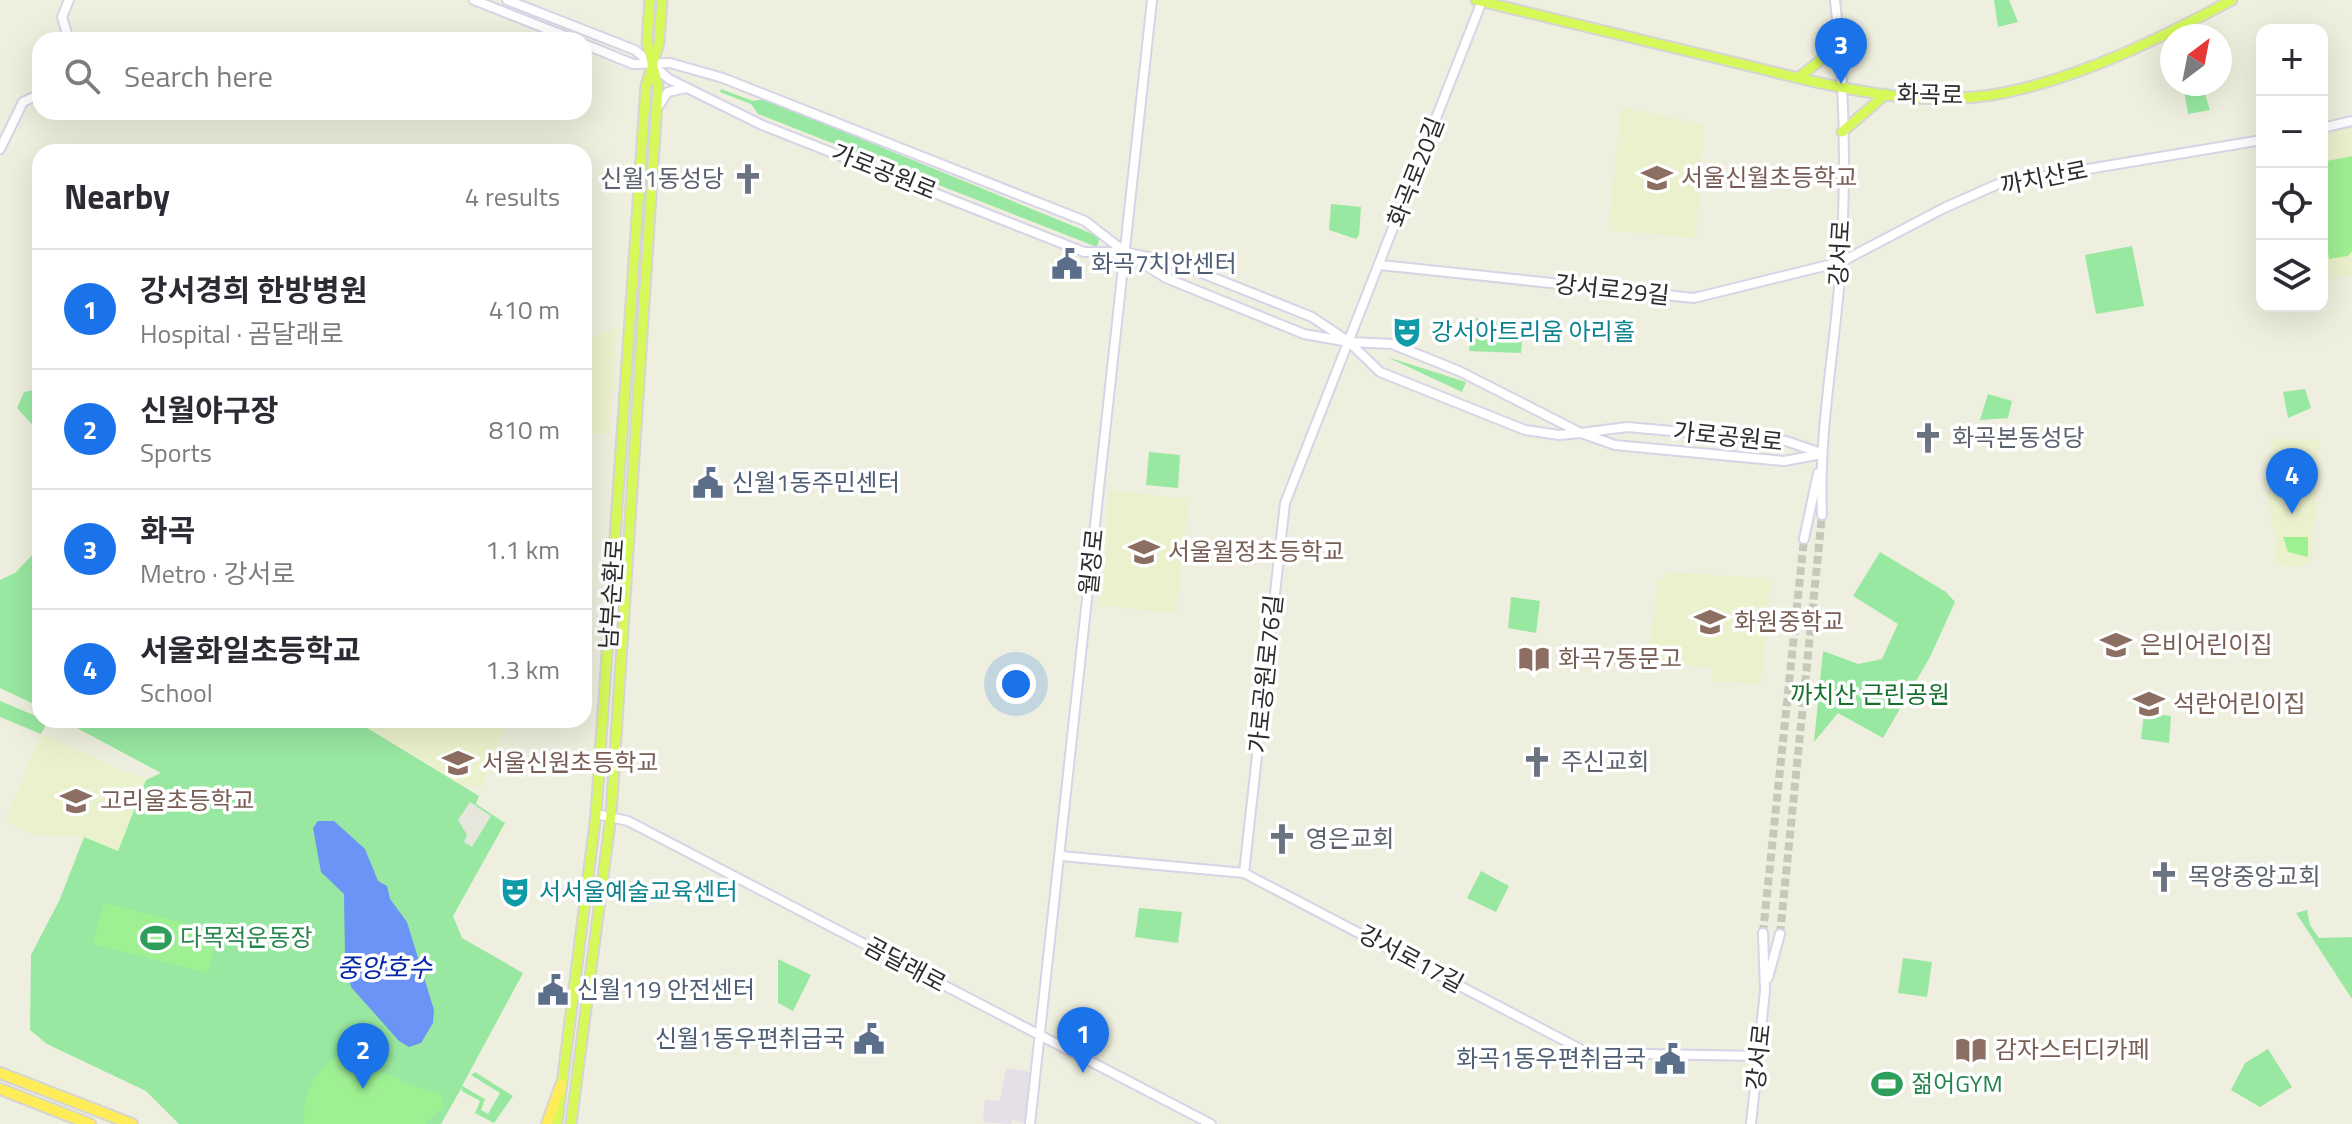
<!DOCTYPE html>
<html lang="en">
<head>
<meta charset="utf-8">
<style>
  body { margin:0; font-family:"Titillium Web","Noto Sans KR",sans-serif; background:#f2f2f3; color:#2b2b33 }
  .controls { position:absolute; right:24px; top:24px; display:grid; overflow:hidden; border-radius:16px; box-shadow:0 8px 32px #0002 }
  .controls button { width:72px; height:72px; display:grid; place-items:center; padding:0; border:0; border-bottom:2px solid #e1e1e2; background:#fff; color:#2b2b33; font:40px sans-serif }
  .compass { position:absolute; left:2160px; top:24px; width:72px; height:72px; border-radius:50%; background:#fff; box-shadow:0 8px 32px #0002; rotate:32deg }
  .you { position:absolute; left:1016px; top:684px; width:28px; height:28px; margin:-20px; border:6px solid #fff; border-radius:50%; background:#1a73e8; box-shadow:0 0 0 12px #1a73e833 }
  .badge { display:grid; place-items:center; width:52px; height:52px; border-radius:50%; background:#1a73e8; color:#fff; font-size:26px; font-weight:700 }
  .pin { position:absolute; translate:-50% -66px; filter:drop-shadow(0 2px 4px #0008) }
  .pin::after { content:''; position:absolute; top:42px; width:28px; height:24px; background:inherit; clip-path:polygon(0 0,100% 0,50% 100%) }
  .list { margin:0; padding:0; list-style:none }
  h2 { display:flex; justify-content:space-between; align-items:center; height:104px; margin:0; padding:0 32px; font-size:34px }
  h2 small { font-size:26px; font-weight:400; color:#7c7c81 }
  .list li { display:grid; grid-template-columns:52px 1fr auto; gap:24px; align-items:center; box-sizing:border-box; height:120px; padding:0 32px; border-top:2px solid #e1e1e2 }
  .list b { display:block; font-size:30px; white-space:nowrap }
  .list p { margin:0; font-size:26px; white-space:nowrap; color:#7c7c81 }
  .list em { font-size:26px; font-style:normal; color:#7c7c81 }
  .icon { flex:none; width:44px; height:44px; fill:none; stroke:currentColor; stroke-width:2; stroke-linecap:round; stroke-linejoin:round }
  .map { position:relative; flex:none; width:2352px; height:1124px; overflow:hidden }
  .search { position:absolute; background:#fff; box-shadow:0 8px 32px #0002; left:32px; top:32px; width:560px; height:88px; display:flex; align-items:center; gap:20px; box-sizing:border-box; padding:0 28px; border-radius:24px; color:#7c7c81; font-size:30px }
  .panel { position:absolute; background:#fff; box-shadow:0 8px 32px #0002; left:32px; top:144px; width:560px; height:584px; border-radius:24px }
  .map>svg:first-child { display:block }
  .industrial { fill:#e5dfe7 }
  .education { fill:#ecf1cd }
  .green { fill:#98e8a1 }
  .pitch { fill:#9ff093 }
  .plaza { fill:#e6e6dd }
  .water { fill:#6c93f6 }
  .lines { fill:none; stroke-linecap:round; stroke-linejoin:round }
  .secondary-tunnel { stroke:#c7c8ba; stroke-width:8; stroke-dasharray:8 4; stroke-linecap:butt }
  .secondary-casing { stroke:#d8d3e6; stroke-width:12 }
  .primary-casing { stroke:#d5d5d5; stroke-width:13 }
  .highway-casing { stroke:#d5d5d5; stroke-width:14 }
  .secondary { stroke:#fff; stroke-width:8 }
  .primary { stroke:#d6f959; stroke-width:9 }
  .highway { stroke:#ffec59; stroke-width:10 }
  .labels { text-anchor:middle; stroke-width:7; stroke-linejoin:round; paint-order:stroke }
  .street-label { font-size:24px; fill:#2c2c2c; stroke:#fff }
  .education-label { font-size:24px; fill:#785e54; stroke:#fff; text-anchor:start }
  .worship-label { font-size:24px; fill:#5b616d; stroke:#fff; text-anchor:start }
  .service-label { font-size:24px; fill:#4e5e75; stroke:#fff; text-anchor:start }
  .culture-label { font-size:24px; fill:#0d838f; stroke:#fff; text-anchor:start }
  .park-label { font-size:24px; fill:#16702c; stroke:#fff }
  .leisure-label { font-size:24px; fill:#27864d; stroke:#fff; text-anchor:start }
  .water-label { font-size:26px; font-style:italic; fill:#0527a8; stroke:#fff }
</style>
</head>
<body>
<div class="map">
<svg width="2352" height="1124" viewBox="0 0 2352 1124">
  <rect width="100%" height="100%" fill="#eeefde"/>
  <path class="industrial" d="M1006,1068L1032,1072L1026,1124L1013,1120L1011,1124L983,1122L985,1100L1000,1101Z"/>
  <path class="education" d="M1625,108L1704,125L1696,238L1608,230L1621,110Z
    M2352,127V275L2322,280V133Z
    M617,328L609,434L584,433V341Z
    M2271,439L2319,440L2312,560L2298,567L2274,564L2275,540L2268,496Z
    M1110,490L1189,499L1176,614L1100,605Z
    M1668,572L1771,579L1761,684L1712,681V668L1648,661L1658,583Z
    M356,720H509L481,789L459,783Z
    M41,734L146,780L118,852L79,836L31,835L5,822Z"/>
  <path class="green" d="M1994,0H2009L2018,22L1998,27Z
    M2183,84H2202L2210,110L2188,114Z
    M721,89L753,101L764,99L1100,237L1097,247L758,114L751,104L720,92Z
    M1331,204L1361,207L1359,235L1356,239L1329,230Z
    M2132,246L2144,306L2096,314L2085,255Z
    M1472,318L1523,324L1521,353L1469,351Z
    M1387,357L1466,382L1462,392Z
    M40,389V433L17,408L24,392Z
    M2305,389L2311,408L2288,418L2283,392Z
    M1988,394L2012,401L2008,418L1980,420Z
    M1149,452L1180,455L1178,488L1146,485Z
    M40,547V707L0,688V580L15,573Z
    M1880,552L1946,592L1955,602L1930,657L1883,738L1838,713L1814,742L1823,651L1858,664L1882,659L1898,624L1853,596Z
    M1511,597L1540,601L1536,633L1508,628Z
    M0,701L48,721L41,734L0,717Z
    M2144,713L2171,716L2169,743L2141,739Z
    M62,720H354L479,796L476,804L505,823L453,916L462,938L523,973L462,1086L485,1099L481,1110L488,1114L500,1093L471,1075L475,1072L513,1096L494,1123L475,1113L480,1101L462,1091V1087L441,1124H179L146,1091L47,1044L30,1030L31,955L60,899L84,837L118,851L146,780L161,773Z
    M1481,871L1509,886L1496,912L1467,898Z
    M1139,908L1182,912L1178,943L1135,937Z
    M2307,910L2310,925L2319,938L2352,937V999L2296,913Z
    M1903,958L1932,962L1927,997L1898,993Z
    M778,959L811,975L793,1011L778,1003Z
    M2268,1049L2292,1087L2260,1107L2231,1090L2245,1063Z"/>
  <path class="pitch" d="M2352,156V251L2348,256L2329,259L2322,207V162Z
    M2283,537H2308V557L2288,552Z
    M104,903L219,932L208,973L93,944Z
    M342,1052C363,1062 426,1096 441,1092L444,1110L437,1111L426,1124H304C303,1089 315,1072 342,1052Z"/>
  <path class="plaza" d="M470,802L491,816L472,847L464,842L467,835L458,820Z"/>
  <path class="water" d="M318,821H334L365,849L378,881L387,886L390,899L407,922L434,1010L433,1023L421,1043L409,1047L399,1041L351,987L345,958L344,894L321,872L313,828Z"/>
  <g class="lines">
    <path class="secondary-tunnel" d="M1763,933L1804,539
      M1780,934L1822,515"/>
    <defs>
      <path id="secondary" d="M474,0L575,40
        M507,0L635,50L669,79L762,125L1084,252H1125L1166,278L1304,334L1349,342L1380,372L1525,430L1559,435L1581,433L1615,445L1784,461L1822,454
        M69,40L62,17L69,0
        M584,44L633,64L670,63L723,78L1085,221L1125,252L1179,264L1312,317L1349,342L1392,344L1459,371L1581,433L1627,427L1786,441L1821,453
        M657,108L668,92L686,88
        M2322,128L2352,121
        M0,149L23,102L40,94
        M1380,265L1694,298L1841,262L1944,208L1998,184L2262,140
        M1822,515C1818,430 1836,346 1841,261C1846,175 1845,85 1835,0
        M1804,539L1818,473
        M596,814L628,821L1211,1124
        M1061,856L1244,873L1588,1053L1760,1056
        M1244,873L1285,503L1482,1
        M1768,978L1780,934
        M1030,1124L1152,0
        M1751,1124L1765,991L1763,933"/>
      <path id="primary" d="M1476,0C1560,20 1644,41 1729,61C1817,82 1911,111 2003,93C2082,77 2161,38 2232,0
        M1798,78L1827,55L1839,33
        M1842,132L1886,94
        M557,1124L596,814L646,86L659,43L662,0
        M571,1124L611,815L658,87L647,42L650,0"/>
      <path id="highway" d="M0,1073L132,1124
        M0,1089L90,1124
        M547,1124L561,1085"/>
    </defs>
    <use href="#secondary" class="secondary-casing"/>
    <use href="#primary" class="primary-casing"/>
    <use href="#highway" class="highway-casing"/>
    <use href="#secondary" class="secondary"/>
    <use href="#primary" class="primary"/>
    <use href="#highway" class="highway"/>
  </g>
  <defs>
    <symbol id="school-bare" viewBox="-9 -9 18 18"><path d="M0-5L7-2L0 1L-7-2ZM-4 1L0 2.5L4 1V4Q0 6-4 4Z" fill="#8d6e63" stroke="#fff" stroke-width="2.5" paint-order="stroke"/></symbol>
    <symbol id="church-bare" viewBox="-9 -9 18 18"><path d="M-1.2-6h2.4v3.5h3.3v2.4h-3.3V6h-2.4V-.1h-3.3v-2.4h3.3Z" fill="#6b7280" stroke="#fff" stroke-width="2.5" paint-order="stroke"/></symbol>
    <symbol id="civic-bare" viewBox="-9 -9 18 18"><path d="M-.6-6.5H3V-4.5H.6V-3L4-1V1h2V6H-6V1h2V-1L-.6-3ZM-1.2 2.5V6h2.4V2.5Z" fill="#5c6f8a" stroke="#fff" stroke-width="2.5" paint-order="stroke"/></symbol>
    <symbol id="theatre-bare" viewBox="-9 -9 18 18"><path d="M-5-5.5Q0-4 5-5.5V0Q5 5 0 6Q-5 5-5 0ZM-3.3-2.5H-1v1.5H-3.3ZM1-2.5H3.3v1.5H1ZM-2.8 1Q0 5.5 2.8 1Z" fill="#0f9aa8" stroke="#fff" stroke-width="2.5" paint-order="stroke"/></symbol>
    <symbol id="library-bare" viewBox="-9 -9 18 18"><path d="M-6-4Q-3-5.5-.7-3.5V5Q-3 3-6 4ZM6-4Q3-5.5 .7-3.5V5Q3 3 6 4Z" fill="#8d6e63" stroke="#fff" stroke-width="2.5" paint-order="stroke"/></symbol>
    <symbol id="stadium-bare" viewBox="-9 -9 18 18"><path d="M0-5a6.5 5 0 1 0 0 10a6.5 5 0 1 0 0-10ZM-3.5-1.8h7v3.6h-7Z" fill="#2e9e5b" stroke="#fff" stroke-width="2.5" paint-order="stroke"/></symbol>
  </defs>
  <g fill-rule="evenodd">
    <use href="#school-bare" x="1635" y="156" width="44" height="44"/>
    <use href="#church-bare" x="726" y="157" width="44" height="44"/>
    <use href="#civic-bare" x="1045" y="242" width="44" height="44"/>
    <use href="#theatre-bare" x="1385" y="310" width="44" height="44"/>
    <use href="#church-bare" x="1906" y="416" width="44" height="44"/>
    <use href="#civic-bare" x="686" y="461" width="44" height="44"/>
    <use href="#school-bare" x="1122" y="530" width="44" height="44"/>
    <use href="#school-bare" x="1688" y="600" width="44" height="44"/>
    <use href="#school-bare" x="2094" y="623" width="44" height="44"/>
    <use href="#library-bare" x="1512" y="637" width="44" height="44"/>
    <use href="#school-bare" x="2127" y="682" width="44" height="44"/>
    <use href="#church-bare" x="1515" y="740" width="44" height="44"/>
    <use href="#school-bare" x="436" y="741" width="44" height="44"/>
    <use href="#school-bare" x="54" y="779" width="44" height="44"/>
    <use href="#church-bare" x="1260" y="817" width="44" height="44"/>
    <use href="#church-bare" x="2142" y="855" width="44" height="44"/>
    <use href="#theatre-bare" x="493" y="870" width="44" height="44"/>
    <use href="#stadium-bare" x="134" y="916" width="44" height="44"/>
    <use href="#civic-bare" x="531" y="968" width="44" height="44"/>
    <use href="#civic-bare" x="847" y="1017" width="44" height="44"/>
    <use href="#library-bare" x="1949" y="1028" width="44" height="44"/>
    <use href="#civic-bare" x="1648" y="1037" width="44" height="44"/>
    <use href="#stadium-bare" x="1865" y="1062" width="44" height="44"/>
  </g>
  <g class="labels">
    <g class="street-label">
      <text transform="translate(1930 95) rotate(1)" y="8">화곡로</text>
      <text transform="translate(884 172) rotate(22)" y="8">가로공원로</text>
      <text transform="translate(1416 172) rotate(-69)" y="8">화곡로20길</text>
      <text transform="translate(2044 178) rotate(-11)" y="8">까치산로</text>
      <text transform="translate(1840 253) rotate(-87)" y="8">강서로</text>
      <text transform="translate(1612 290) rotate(6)" y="8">강서로29길</text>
      <text transform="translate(1728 437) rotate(6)" y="8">가로공원로</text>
      <text transform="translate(1092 562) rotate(-84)" y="8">월정로</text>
      <text transform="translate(612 594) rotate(-86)" y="8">남부순환로</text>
      <text transform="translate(1266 674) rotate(-84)" y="8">가로공원로76길</text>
      <text transform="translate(1411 959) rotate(28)" y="8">강서로17길</text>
      <text transform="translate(905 965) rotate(28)" y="8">곰달래로</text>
      <text transform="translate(1759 1057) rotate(-84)" y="8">강서로</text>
    </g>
    <g class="education-label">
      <text x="1681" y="186">서울신월초등학교</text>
      <text x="1168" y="560">서울월정초등학교</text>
      <text x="1734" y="630">화원중학교</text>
      <text x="2140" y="653">은비어린이집</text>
      <text x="1558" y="667">화곡7동문고</text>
      <text x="2173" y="712">석란어린이집</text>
      <text x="482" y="771">서울신원초등학교</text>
      <text x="100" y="809">고리울초등학교</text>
      <text x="1995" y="1058">감자스터디카페</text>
    </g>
    <g class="worship-label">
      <text x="724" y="187" text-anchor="end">신월1동성당</text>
      <text x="1952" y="446">화곡본동성당</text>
      <text x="1561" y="770">주신교회</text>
      <text x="1306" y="847">영은교회</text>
      <text x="2188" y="885">목양중앙교회</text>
    </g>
    <g class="service-label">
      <text x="1091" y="272">화곡7치안센터</text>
      <text x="732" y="491">신월1동주민센터</text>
      <text x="577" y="998">신월119 안전센터</text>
      <text x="845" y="1047" text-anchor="end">신월1동우편취급국</text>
      <text x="1646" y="1067" text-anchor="end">화곡1동우편취급국</text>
    </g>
    <g class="culture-label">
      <text x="1431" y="340">강서아트리움 아리홀</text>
      <text x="539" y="900">서서울예술교육센터</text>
    </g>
    <g class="park-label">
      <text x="1870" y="703">까치산 근린공원</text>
    </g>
    <g class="leisure-label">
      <text x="180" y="946">다목적운동장</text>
      <text x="1911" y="1092">젊어GYM</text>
    </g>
    <g class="water-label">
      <text x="384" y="977">중앙호수</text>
    </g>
  </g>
</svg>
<div class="controls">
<button>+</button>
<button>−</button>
<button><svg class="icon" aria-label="locate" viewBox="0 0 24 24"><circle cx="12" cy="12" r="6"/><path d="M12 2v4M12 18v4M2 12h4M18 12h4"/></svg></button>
<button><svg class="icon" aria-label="layers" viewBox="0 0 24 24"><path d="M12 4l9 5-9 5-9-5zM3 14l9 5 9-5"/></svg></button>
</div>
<svg class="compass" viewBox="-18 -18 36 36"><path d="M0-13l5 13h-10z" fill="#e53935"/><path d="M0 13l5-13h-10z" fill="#7c7c81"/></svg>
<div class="you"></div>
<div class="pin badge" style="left:1083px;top:1073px">1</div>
<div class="pin badge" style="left:363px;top:1089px">2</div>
<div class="pin badge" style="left:1841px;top:84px">3</div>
<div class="pin badge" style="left:2292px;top:514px">4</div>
<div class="search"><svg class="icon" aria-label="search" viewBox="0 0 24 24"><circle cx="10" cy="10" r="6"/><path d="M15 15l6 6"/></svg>Search here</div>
<section class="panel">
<h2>Nearby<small>4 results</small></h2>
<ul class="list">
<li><span class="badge">1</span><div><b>강서경희 한방병원</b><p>Hospital · 곰달래로</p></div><em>410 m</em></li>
<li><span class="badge">2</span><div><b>신월야구장</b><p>Sports</p></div><em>810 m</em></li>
<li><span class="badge">3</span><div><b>화곡</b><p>Metro · 강서로</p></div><em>1.1 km</em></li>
<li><span class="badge">4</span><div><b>서울화일초등학교</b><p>School</p></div><em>1.3 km</em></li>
</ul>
</section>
</div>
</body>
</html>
